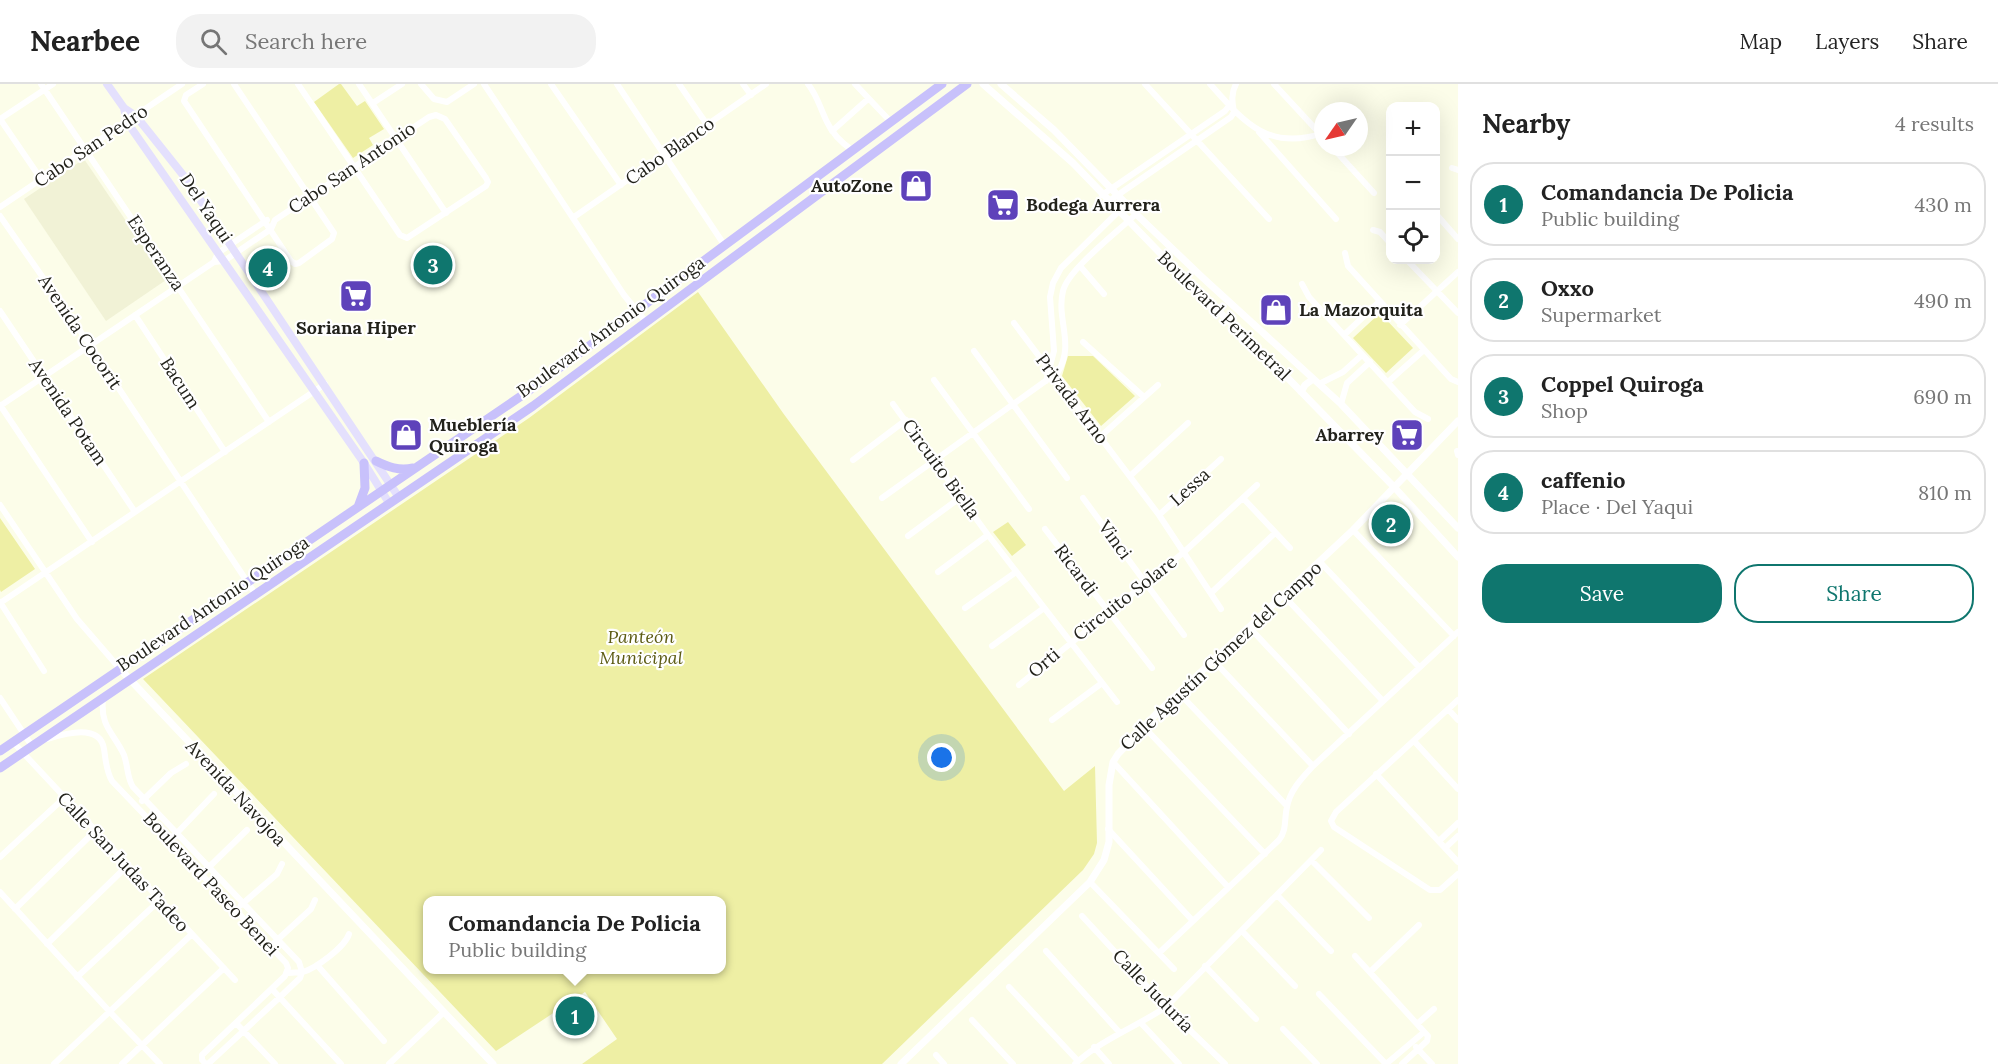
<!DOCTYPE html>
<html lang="en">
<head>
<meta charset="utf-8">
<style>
  body { margin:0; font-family:Lora,serif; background:#f2f2f2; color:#222 }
  .controls { position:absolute; right:18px; top:18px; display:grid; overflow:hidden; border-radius:12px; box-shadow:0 6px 24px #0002 }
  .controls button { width:54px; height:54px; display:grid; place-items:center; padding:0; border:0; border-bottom:2px solid #e0e0e0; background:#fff; color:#222; font:30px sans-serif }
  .compass { position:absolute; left:1314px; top:18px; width:54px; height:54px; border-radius:50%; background:#fff; box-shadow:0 6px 24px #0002; rotate:236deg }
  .you { position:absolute; left:942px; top:674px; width:21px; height:21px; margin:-15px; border:4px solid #fff; border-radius:50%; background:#1a73e8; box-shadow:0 0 0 9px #1a73e833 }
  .badge { display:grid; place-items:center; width:39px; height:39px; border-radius:50%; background:#0f766e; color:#fff; font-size:20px; font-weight:700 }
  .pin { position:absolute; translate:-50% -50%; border:3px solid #fff; box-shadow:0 2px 6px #0006 }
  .popup { position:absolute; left:423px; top:812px; width:303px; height:78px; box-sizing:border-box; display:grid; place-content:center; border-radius:12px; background:#fff; filter:drop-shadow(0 2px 4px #0005); font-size:20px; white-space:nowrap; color:#767676 }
  .popup b { font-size:22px; color:#222 }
  .popup::after { content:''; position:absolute; left:50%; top:100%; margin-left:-12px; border:12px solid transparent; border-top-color:#fff }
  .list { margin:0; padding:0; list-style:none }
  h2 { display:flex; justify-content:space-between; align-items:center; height:78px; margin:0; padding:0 24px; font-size:26px }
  h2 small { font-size:20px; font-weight:400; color:#767676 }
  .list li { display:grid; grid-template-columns:39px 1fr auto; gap:18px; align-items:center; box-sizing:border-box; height:84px; margin:0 12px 12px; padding:0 12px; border:2px solid #e0e0e0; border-radius:24px }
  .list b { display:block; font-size:22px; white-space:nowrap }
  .list p { margin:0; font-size:20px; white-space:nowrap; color:#767676 }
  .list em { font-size:20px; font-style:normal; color:#767676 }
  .actions { display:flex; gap:12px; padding:18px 24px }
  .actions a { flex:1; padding:14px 0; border:2px solid #0f766e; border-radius:24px; text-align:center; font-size:21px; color:#0f766e }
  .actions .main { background:#0f766e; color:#fff }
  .icon { flex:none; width:33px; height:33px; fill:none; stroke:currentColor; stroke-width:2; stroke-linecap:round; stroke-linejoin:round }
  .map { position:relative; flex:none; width:1458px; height:980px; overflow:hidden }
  header { display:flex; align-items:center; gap:36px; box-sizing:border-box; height:84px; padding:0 30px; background:#fff; border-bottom:2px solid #e0e0e0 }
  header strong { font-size:28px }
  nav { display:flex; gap:33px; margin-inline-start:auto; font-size:21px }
  .search { width:420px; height:54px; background:#f2f2f2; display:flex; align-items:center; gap:15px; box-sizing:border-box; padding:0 21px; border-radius:24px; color:#767676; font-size:22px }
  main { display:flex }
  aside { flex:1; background:#fff }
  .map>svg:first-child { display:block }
  .built { fill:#f1f2d6 }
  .green { fill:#eeefa4; fill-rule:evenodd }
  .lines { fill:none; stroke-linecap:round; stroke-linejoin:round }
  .minor { stroke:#fff; stroke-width:6 }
  .tertiary { stroke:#fff; stroke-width:7 }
  .secondary { stroke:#e4e0fd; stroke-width:8 }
  .primary { stroke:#c8c1fb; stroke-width:9 }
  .labels { text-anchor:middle; stroke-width:4.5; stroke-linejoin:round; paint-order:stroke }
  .street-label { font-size:18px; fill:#22221b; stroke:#fff }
  .poi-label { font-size:18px; font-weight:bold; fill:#22221b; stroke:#fff; text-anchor:start }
  .park-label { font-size:18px; font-style:italic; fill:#5c5b13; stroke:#fff }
</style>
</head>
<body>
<header>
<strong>Nearbee</strong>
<div class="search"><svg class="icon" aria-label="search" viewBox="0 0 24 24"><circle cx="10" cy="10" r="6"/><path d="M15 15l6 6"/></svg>Search here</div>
<nav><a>Map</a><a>Layers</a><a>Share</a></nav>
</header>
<main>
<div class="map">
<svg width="1458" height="980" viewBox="0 0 1458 980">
  <rect width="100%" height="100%" fill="#fcfde9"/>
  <path class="built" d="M84,75L166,196L106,237L24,115Z"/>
  <path class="green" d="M339,0H341L357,22L365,17L384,45L369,54L373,61L353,74L314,18Z
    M698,208L783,329L1064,707L1095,682L1097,759L1094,770L1083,786L882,980H582L617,955L585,908L496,967L143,595L529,334ZM428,816H722V886H428Z
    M1380,229L1413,264L1386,289L1353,254Z
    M1068,272H1093L1135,312L1101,342L1062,292Z
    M0,434L35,485L1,508L0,506Z
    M1008,438L1026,461L1012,472L993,448Z"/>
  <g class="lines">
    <path class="minor" d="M41,0L269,338
      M203,0L186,11L184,17L291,177L295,180L299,179L332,155L334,149L234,0
      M359,0L446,129
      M421,0L434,15L447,18L474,0
      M484,0L624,211L646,238
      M551,0L621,101
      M617,0L725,162
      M679,0L708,42
      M743,0L751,11
      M808,0C818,13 820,24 827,38C832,49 842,59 852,66
      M855,0L890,37
      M1145,0L1269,135
      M1210,0C1243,37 1268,68 1323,49
      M1274,0L1323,53
      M373,19L402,0
      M0,35L41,95
      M0,35L53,0
      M832,47L868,15
      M1259,48L1336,135
      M1332,63L1374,109
      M1452,84L1458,86
      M1102,111L1225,27L1232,18
      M1109,117L1231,33L1234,28C1232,18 1231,9 1236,0
      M0,123L182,0
      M1436,130L1458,155
      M0,132L90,261L256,511
      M574,133L766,0
      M1373,146L1380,148L1390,159
      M1345,169L1348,182L1451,295L1458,298
      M1407,176L1458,229
      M214,178L224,177L271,145L275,136L429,33L436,31L445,35L486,94L488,98L486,102L407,154L400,151L298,0
      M1080,182L1104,210
      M1302,200L1309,213L1415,328L1428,335
      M0,227L135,428
      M135,231L225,368
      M1014,239L1159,431L1221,525
      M1400,241L1458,188
      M1344,251L1379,218
      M1083,258L1144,313
      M974,267L1067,394
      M934,296L1029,425
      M1046,297L1054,267L1050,213L1053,199L1061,184L1126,120
      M1388,298L1424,266
      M1319,300L1343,288L1362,271
      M893,320L988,451L1117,618
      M1341,320L1347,299L1370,278
      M0,321L92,458
      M0,322L214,178L218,169L267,136
      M1101,352L1158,301
      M1457,367L1458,371
      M853,376L906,336
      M1130,392L1188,339
      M882,414L1058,288C1075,260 1056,235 1063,207C1068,185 1119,147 1136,130
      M1083,414L1184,551
      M1243,414L1290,464
      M0,421L77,535L121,586
      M1159,431L1221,375
      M1045,445L1152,584
      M1353,446L1454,552
      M908,452L961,413
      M1320,478L1419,583
      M938,488L988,451
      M1211,509L1275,449
      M1284,512L1383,617
      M0,518L44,587
      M0,519L325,300
      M965,524L1016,488
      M1250,544L1349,650
      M992,562L1044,524
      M1214,577L1313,682
      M1019,601L1184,468L1257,401
      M1179,609L1287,722
      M0,614L32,662
      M103,615C100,643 114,649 124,671C128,682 127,694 133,703L299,878L302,888L300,894L280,913L208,980
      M1458,616L1336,728L1331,737L1334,743L1430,806H1440L1458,790
      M1448,625L1458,636
      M1052,636L1102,599
      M1144,643L1265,770
      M47,655C64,650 100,639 104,665C106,677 106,687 112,697L286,879L288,884L285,892L202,971V976L206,980
      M1414,657L1458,705
      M13,658L235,896
      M1113,678L1228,803
      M1376,690L1458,778
      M142,717L171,689L186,680
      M1108,745L1193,837
      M175,751L214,710
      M1439,757L1458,739
      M1445,764L1458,752
      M0,773L64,714
      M1312,777L1369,834
      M207,785L247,746
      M1090,798L1174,885
      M0,808L110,928L160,980
      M1277,811L1331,867
      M241,821L277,790L282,780
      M15,825L95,747
      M1082,832L1166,923L1225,980
      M1242,847L1295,902
      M275,858L311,825L315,816
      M47,860L127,782
      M1046,867L1120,949
      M1159,869L1279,756C1287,746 1284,735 1287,723C1290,706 1302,694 1313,682L1458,548
      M1355,872L1428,952L1427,957L1402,980
      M317,881L384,957
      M1205,882L1256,935
      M1370,888L1419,841
      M288,889C292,888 298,889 303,888C316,884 345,863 349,850
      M77,893L160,816
      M1009,903L1078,977
      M272,905L341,980
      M1319,910L1386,980
      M972,936L1013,980
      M236,939L275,980
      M1141,939L1179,980
      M1417,940L1434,925
      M1283,945L1317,980
      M1094,963L1109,980
      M1416,963L1432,980
      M936,971L944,980
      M54,980L192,850
      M122,980L224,884
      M389,980L443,929
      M1075,980C1102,955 1136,943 1166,923L1321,766
      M1386,980L1424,948"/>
    <path class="tertiary" d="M983,0L1073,79L1184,194L1280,286L1395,404L1458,473
      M1001,0L1054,46L1136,130L1202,193L1341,320L1458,444
      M1301,308L1305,301L1313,295
      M121,586L493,980
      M901,980L1090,798L1104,776L1109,758V701L1113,678L1118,670L1158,628L1353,446L1458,337"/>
    <path class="secondary" d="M107,0L124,24L136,32L187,96L398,412
      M124,24L127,38L364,379L389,419"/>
    <path class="primary" d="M376,377C388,383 399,387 413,384
      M358,423L365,404L364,379
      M0,667L527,308L942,0
      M0,684L533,322L967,0"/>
  </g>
  <defs>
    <symbol id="shop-square" viewBox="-11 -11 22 22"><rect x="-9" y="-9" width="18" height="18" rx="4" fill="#5e42ba" stroke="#fff"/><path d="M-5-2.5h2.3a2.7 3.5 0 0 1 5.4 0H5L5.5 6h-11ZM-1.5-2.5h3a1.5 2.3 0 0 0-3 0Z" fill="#fff"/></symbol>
    <symbol id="supermarket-square" viewBox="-11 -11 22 22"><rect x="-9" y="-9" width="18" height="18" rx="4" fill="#5e42ba" stroke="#fff"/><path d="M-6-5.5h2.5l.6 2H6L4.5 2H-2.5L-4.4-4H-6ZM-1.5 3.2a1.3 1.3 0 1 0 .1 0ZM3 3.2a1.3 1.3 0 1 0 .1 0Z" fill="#fff"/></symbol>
  </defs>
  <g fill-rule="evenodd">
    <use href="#shop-square" x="897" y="83" width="38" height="38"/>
    <use href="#supermarket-square" x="984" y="102" width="38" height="38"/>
    <use href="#supermarket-square" x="337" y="193" width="38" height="38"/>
    <use href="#shop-square" x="1257" y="207" width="38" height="38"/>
    <use href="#shop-square" x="387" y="332" width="38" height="38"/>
    <use href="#supermarket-square" x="1388" y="332" width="38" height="38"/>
  </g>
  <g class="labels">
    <g class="street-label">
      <text transform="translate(91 62) rotate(-34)" y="6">Cabo San Pedro</text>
      <text transform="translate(670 67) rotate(-35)" y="6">Cabo Blanco</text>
      <text transform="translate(352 84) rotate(-34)" y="6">Cabo San Antonio</text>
      <text transform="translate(206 124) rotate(56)" y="6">Del Yaqui</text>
      <text transform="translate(156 169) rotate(56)" y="6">Esperanza</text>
      <text transform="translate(1224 232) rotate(44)" y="6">Boulevard Perimetral</text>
      <text transform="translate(611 243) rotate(-36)" y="6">Boulevard Antonio Quiroga</text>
      <text transform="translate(80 248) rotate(56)" y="6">Avenida Cocorit</text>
      <text transform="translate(180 299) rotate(57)" y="6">Bacum</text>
      <text transform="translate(1072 315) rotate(53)" y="6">Privada Arno</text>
      <text transform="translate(68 328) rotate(56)" y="6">Avenida Potam</text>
      <text transform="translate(941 385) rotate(54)" y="6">Circuito Biella</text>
      <text transform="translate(1190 403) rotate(-42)" y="6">Lessa</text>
      <text transform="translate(1115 456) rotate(54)" y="6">Vinci</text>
      <text transform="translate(1076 486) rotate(53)" y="6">Ricardi</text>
      <text transform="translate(1125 514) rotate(-38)" y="6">Circuito Solare</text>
      <text transform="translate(213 520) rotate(-34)" y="6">Boulevard Antonio Quiroga</text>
      <text transform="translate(1221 572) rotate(-43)" y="6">Calle Agustín Gómez del Campo</text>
      <text transform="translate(1044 579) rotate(-40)" y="6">Orti</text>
      <text transform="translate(236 709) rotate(47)" y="6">Avenida Navojoa</text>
      <text transform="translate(123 778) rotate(47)" y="6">Calle San Judas Tadeo</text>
      <text transform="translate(211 800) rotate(47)" y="6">Boulevard Paseo Benei</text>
      <text transform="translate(1153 907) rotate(46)" y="6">Calle Juduría</text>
    </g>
    <g class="poi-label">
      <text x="893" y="108" text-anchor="end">AutoZone</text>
      <text x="1026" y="127">Bodega Aurrera</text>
      <text x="1299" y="232">La Mazorquita</text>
      <text x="356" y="250" text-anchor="middle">Soriana Hiper</text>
      <text x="429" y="347">Mueblería<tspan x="429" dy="21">Quiroga</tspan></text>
      <text x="1384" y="357" text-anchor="end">Abarrey</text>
    </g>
    <g class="park-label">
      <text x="641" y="559">Panteón<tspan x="641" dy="21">Municipal</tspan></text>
    </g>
  </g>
</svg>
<div class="controls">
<button>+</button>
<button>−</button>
<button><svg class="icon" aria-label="locate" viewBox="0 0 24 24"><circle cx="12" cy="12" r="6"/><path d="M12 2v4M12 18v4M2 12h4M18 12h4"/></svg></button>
</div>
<svg class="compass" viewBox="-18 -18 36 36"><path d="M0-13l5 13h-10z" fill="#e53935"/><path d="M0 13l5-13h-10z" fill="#767676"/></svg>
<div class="you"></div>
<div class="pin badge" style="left:575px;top:932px">1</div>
<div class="popup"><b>Comandancia De Policia</b>Public building</div>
<div class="pin badge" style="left:1391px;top:440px">2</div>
<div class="pin badge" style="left:433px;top:181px">3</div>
<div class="pin badge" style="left:268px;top:184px">4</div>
</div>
<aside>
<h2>Nearby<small>4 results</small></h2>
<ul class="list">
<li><span class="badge">1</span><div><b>Comandancia De Policia</b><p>Public building</p></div><em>430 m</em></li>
<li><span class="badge">2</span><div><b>Oxxo</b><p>Supermarket</p></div><em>490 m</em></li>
<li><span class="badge">3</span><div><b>Coppel Quiroga</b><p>Shop</p></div><em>690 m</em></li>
<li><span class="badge">4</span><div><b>caffenio</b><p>Place · Del Yaqui</p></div><em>810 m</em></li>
</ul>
<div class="actions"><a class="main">Save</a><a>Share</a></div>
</aside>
</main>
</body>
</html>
